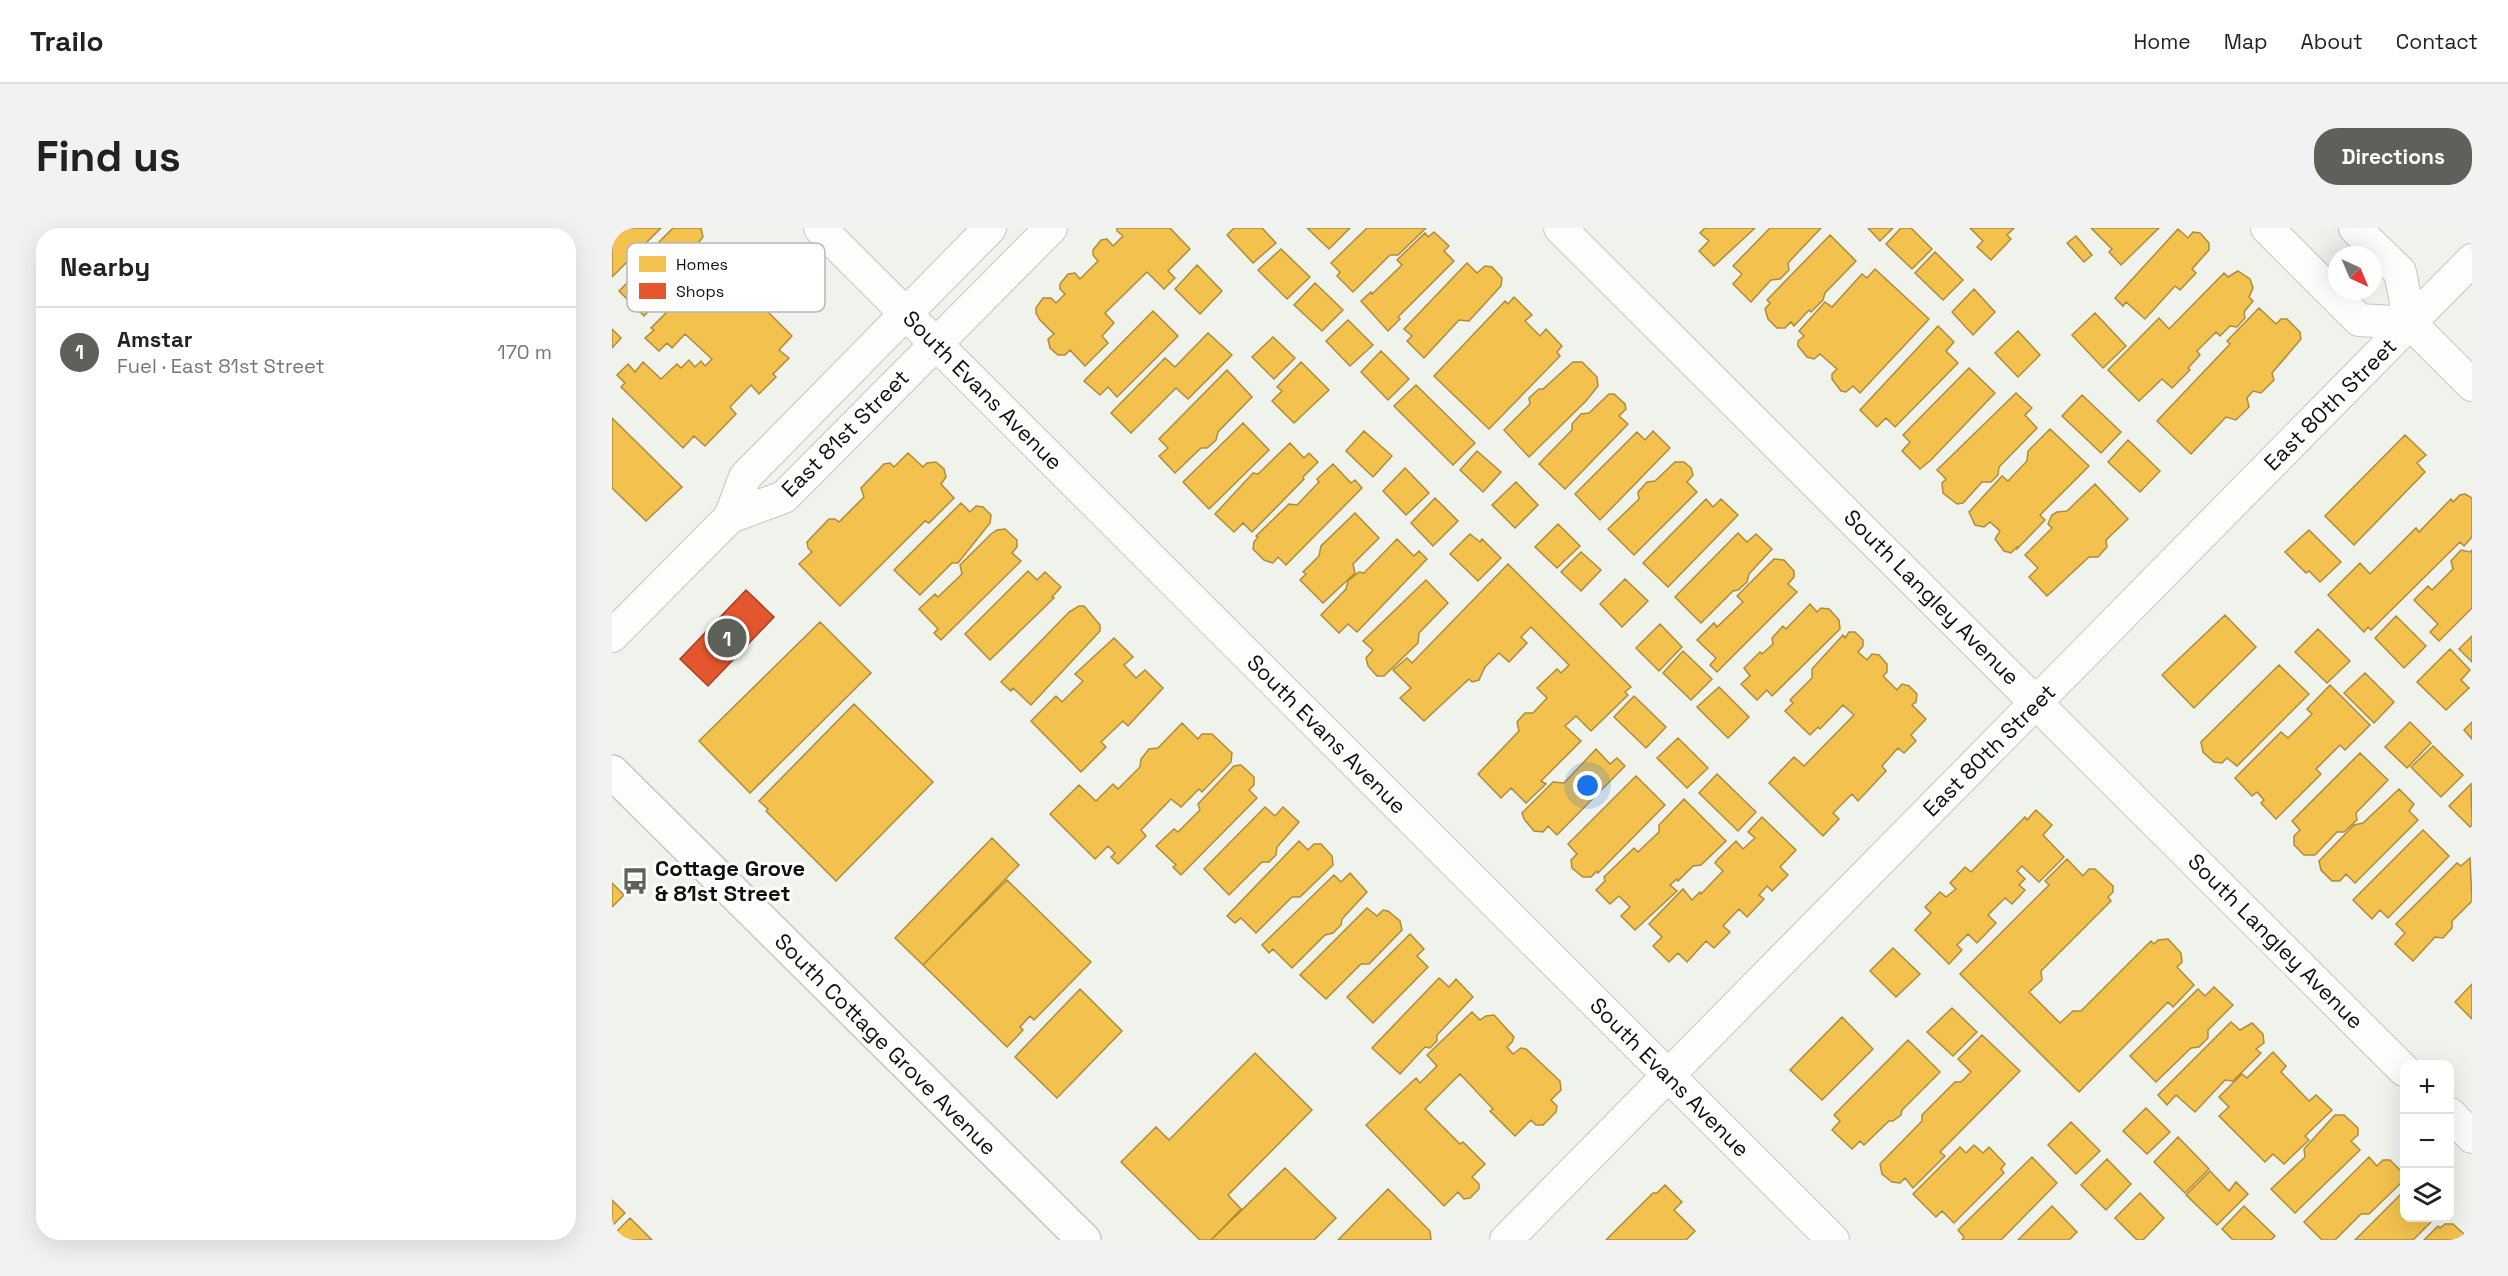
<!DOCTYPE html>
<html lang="en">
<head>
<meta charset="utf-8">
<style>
  body { margin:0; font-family:"Space Grotesk",sans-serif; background:#f2f2f2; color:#222 }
  .controls { position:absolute; right:18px; bottom:18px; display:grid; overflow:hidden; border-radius:12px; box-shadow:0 6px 24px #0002 }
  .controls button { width:54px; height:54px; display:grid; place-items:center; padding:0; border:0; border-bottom:2px solid #e0e0e0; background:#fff; color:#222; font:30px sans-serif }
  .compass { position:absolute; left:1716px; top:18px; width:54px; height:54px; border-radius:50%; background:#fff; box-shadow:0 6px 24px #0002; rotate:136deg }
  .you { position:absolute; left:976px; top:558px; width:21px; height:21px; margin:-15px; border:4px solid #fff; border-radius:50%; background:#1a73e8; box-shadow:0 0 0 9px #1a73e833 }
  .badge { display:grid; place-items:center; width:39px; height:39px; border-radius:50%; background:#5e605a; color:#fff; font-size:20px; font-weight:700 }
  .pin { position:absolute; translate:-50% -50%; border:3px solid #fff; box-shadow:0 2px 6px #0006 }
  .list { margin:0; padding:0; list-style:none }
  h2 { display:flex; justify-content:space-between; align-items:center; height:78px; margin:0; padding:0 24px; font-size:26px }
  h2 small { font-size:20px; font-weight:400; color:#767676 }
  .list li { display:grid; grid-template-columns:39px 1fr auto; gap:18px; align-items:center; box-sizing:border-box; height:90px; padding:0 24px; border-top:2px solid #e0e0e0 }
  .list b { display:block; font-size:22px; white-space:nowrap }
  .list p { margin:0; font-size:20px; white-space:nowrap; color:#767676 }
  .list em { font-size:20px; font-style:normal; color:#767676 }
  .icon { flex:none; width:33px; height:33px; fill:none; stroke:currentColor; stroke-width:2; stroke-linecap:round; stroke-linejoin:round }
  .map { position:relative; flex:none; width:1860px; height:1012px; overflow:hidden; border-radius:24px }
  header { display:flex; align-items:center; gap:36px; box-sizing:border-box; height:84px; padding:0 30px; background:#fff; border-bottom:2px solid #e0e0e0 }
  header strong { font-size:28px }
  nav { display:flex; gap:33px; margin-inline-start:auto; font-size:21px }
  .intro { display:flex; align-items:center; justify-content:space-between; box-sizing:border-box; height:144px; padding:0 36px }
  h1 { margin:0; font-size:42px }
  .button { padding:15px 27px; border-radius:24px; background:#5e605a; color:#fff; font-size:21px; font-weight:700 }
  main { display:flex; gap:36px; padding:0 36px }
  aside { flex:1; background:#fff; border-radius:24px; box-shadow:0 6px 24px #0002 }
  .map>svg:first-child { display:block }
  .homes { fill:#f2c14e; stroke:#ae8c3a; stroke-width:1.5 }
  .shops { fill:#e4572e; stroke:#a44224; stroke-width:1.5 }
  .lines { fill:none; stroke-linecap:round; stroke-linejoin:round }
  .street-casing { stroke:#c5c7c1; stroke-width:34 }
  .secondary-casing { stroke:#c5c7c1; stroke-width:36 }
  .street { stroke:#fdfdfc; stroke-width:32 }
  .secondary { stroke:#fdfdfc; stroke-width:33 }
  .labels { text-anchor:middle; stroke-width:6; stroke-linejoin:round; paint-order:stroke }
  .street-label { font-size:22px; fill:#0f110c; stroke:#fff }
  .poi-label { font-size:22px; font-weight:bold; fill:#0f110c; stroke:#fff; text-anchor:start }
  .key { fill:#fff; stroke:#b7b8b6; stroke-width:1.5 }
  .key-label { font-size:16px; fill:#0f110c }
</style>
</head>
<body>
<header>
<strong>Trailo</strong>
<nav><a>Home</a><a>Map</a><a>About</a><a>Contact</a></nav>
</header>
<div class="intro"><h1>Find us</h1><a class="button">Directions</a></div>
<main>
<aside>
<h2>Nearby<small></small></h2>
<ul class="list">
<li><span class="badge">1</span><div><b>Amstar</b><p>Fuel · East 81st Street</p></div><em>170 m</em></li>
</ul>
</aside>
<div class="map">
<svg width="1860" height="1012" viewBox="0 0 1860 1012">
  <rect width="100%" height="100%" fill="#f0f2ec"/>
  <path class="homes" d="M3,0H49L0,49V3Z
    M61,0H89L91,9L86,15L95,24L32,88L7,63L40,30L41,20Z
    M505,0H558L578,21L556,43L563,50L552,61L535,44L493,85L502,95L490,108L496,115L473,138L458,122L453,127H446L438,120L436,111L442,106L428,92L424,85V80L431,70H439L444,75L453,66L448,61V56L456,46L463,45L468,51L486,33L481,27V22L489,12L495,11L501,18L511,8L505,3Z
    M622,0H650L664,15L641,35L615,7Z
    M695,0H738L717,21Z
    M755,0H814L786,27H778L741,64L725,48L728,44L719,35Z
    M1093,0H1143L1102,38L1087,23L1097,13L1088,5Z
    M1158,0H1209L1176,35L1177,42L1168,51L1159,52L1139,74L1121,56L1130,46L1121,38Z
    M1256,0H1281L1268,13Z
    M1289,0H1299L1320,21L1300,41L1274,16Z
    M1358,0H1402L1395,7L1399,11L1379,32L1365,19L1371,13Z
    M1479,0H1547L1509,37L1497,24L1500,21Z
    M1566,1L1576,10L1581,4L1588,5L1597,15V22L1580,41L1584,45L1568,62L1563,58L1533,91L1514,74L1511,78L1503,70Z
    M822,4L837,18L832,23L842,33L786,89L788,91L776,103L749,73L759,64L760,66L790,37L785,32L813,5L816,9Z
    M1218,7L1244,33L1213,65L1211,72L1199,84L1197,82L1182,98L1179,94L1173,100H1165L1156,91L1153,81L1158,75L1155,72Z
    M1464,8L1480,27L1472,34L1455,15Z
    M113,17L130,34L127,37L143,55L135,63L180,108L167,122L177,130L161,146L164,149L147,166L139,157L118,179L124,186L93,218L82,208L71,220L9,159L13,155L5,147L16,136L23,144L31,134L49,151L65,136L69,140L77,132L83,139L89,133L93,138L100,131L73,106L60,120L55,115L47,123L33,110L42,102L39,100L68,71L69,62Z
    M669,21L698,49L675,71L646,42Z
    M1323,24L1351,52L1331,72L1303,45Z
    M855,35L865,45L873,38L880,39L890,50L889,58L857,93L847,92L812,130L795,113L800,108L792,101Z
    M585,37L610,63L588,86L563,61Z
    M1263,41L1317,91L1248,165L1241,158L1234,164L1229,163L1220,151V146L1225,141L1208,126L1202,131L1195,129L1186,118V113L1192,108L1187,103L1213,74L1220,79L1250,46L1255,50Z
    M1626,43L1638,51L1641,60L1637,69L1641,73L1632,84L1633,90L1625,99L1618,98L1608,108L1604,104L1585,123L1588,127L1576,140L1578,142L1560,160L1550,151L1527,173L1496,142L1547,90L1557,101L1612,45L1616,49Z
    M703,55L731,82L710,103L682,77Z
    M1362,61L1383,84L1361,107L1340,84Z
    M902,69L920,87L913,93L928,108L934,101L950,118L945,124L948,128L877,201L822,148L893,73L896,76Z
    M1647,80L1664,96L1669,91H1675L1688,104L1689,111L1660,145L1662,152L1649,165L1641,163L1635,170L1637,179L1624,192L1614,189L1579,226L1545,193L1618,116L1615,113Z
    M541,83L566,108L505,169L496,159L488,167L472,153Z
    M1483,85L1514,118L1491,140L1460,107Z
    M736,92L761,117L738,138L714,113Z
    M1326,98L1342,114L1334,123L1346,135L1283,199L1274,190L1265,199L1248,182Z
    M0,101L9,110L0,120Z
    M1406,103L1428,127L1406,149L1383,125Z
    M596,105L620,127L576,171L564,160L519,205L499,185L553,130L563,139Z
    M661,109L683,130L662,151L640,129Z
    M769,123L797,151L776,172L749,144Z
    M689,134L717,162L682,195L660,173L670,163L665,159Z
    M961,134H970L985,149L986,158L974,173L917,229L892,202L918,176L917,170L927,161H931Z
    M1357,140L1383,165L1319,232L1308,241L1290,223L1298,214L1291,207Z
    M615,142L640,169L606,204L604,212L595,220H589L563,245L547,228L556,220L547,211Z
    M804,157L863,215L841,237L782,178Z
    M1404,165L1420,180L1413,187L1425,200L1387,239L1386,247L1379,254H1370L1351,275L1345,276L1331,265L1330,255L1334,251L1325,242Z
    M997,166H1002L1013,176L1014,181L1007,188L1016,196L953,261L927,236L960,202V196L969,186L977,185Z
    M1470,167L1509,204L1489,225L1450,188Z
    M0,190L70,259L34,293L0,260Z
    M631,195L657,222L597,281L571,254Z
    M1438,201L1477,238L1428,287L1433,292L1405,321V319L1399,325L1392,323L1383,311L1388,303L1378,294L1372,299L1363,297L1357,284L1390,248L1396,253L1415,233L1416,223Z
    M752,203L780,228L761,249L734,223Z
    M1041,203L1058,220L988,292L963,266L1025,204L1033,212Z
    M1793,207L1814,227L1805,235L1813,244L1742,317L1713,288Z
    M1516,212L1548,243L1528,264L1496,234Z
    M678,215L692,230L697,225L706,234L691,249L692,251L640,304L631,295L622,304L603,286L641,245L646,246Z
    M865,223L889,244L871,264L848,242Z
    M296,225L311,239L315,235L324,234L332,241L334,249L329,256L342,270L317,295L313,293L228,378L187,336L200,324L196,320L195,314L217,291H223L227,294L252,269L249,260L272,236L278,235L282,239Z
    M1063,234H1072L1079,240L1081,247L1075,254L1085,264L1022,327L996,301L1027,271L1026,264L1035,254L1043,253Z
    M721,236L739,255L743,252L750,260L674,337L666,329L661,335L652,332L641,321L642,314L646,309L644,308L677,276L685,277L707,254L705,251Z
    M793,240L817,265L794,287L771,263Z
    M904,254L926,277L903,300L880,277Z
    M1483,256L1516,291L1494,312L1495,319L1486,329H1477L1435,368L1417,349L1426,340L1413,327L1440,300L1436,296L1440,287L1445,284L1455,283Z
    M1853,266L1860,270V309L1852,318L1848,314L1759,402L1756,399L1752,404L1716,367L1748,335L1758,346L1804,300L1807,304L1839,271L1841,274L1848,267Z
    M823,270L846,293L821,318L799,295Z
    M1094,271L1101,279L1109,271L1126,287L1056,359L1031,335Z
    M349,275L358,284L364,278L371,279L379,287L378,295L346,335H340L308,367L282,342Z
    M743,285L767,310L741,336L743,345L711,375L688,352L694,346L691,344L707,328L709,318Z
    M946,296L968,318L945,340L923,319Z
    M393,301L405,312V319L400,325L409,333L329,412L322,405L326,401L307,381L323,366L326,369L350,346L348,337L379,306L385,302Z
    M1697,302L1729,334L1708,354L1697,343L1694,345L1673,324Z
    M1126,305L1135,314L1144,306L1160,321L1137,346L1135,354L1126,362L1121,363L1089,395L1063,369Z
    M858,306L868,314L870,311L889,330L866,353L838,326Z
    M785,311L802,328L807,323L815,331L745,404L736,396L727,405L709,387L734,361L736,353L747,344L752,345Z
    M1849,322L1858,324L1860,322V380L1827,413L1818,404L1826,396L1802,372L1816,358L1820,362L1841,341L1839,333Z
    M969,324L989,342L969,363L949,344Z
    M1162,331L1172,332L1182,343V349L1176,356L1185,364L1105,444L1098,437L1104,430L1085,412L1102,395L1105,399L1131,374L1125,368Z
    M896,336L1019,459L1013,464L1016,467L979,503L964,488L953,498L969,513L929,553L934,556L914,575L899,560L889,570L866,546L907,503L905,494L913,485H921L935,470L925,460L945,441L949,445L957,437L919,399L909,409L915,415L897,434L887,425L873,439L867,452L860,454L857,451L812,493L788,470L799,460L781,442L795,430L800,435Z
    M416,343L425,352L433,344L449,359L440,369L442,370L378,432L353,406Z
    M1013,351L1036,373L1010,399L988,376Z
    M814,352L836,375L807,405L806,415L772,448H765L756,438L754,430L761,422L751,413Z
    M1198,376L1205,384L1209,380L1217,381L1227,392L1228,401L1160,468L1155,462L1145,472L1129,456L1138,448L1132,440L1148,424L1150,426L1161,416L1160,410L1171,398L1174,401Z
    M467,378H472L488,397V403L419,477L401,460L399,463L389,454L457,384Z
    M1613,387L1644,419L1582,480L1550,447Z
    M1784,388L1814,418L1792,440L1763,410Z
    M208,394L259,445L138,565L87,513Z
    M1048,396L1070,419L1047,443L1024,420Z
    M1706,401L1738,433L1715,455L1683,424Z
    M1237,404H1243L1251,412V418L1246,424L1255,432L1260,426L1267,427L1275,436V444L1271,448L1285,462L1290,456L1297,458L1305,466L1304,474L1300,477L1314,491L1299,507L1304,513L1292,525L1286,520L1270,538L1274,543L1246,573L1240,566L1221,585L1227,591L1211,608L1157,555L1182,529L1192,538L1242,487L1231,477L1208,501L1206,499L1198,507L1173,483L1181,475L1178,472L1200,450V441L1231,407L1233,410Z
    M1860,408V434L1847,421Z
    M502,410L521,429L512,437L524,450L533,442L551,460L516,498L511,493L489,514L494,519L469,544L419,493L444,468L450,474L471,453L463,446Z
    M1838,421L1858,442L1849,452L1857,460L1834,482L1805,454Z
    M1071,423L1100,451L1079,472L1051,445Z
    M1667,437L1697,466L1625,538L1615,530L1610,535L1602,534L1591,524L1589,514Z
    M1753,445L1782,474L1762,495L1732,465Z
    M1718,457L1758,497L1733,522L1728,517L1704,541L1709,546L1664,591L1649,575L1652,572L1645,564L1640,568L1623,550L1669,504L1676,510L1700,486L1695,481Z
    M1107,459L1137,489L1116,510L1085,479Z
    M1022,468L1054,499L1034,520L1002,489Z
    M242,476L321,554L224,653L154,583L156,581L147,573Z
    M1798,494L1819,515L1795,540L1773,519Z
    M1860,494V511L1852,502Z
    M570,495L586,511L590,506H600L620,525L619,534L590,564L587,561L569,579L559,571L529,602L534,608L506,636L499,629L503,625L496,618L483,631L438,586L467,557L484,573L501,556L506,561L528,539L529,531L537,521L546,520Z
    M1066,510L1096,540L1075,560L1045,530Z
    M1821,518L1851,547L1829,569L1799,539Z
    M984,521L998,536L1005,530L1013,538L945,607L936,598L931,604L922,603L912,591L910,585L941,554L952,555Z
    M1748,525L1776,552L1744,585L1745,592L1732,604H1725L1703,627H1692L1682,617V608L1688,602L1680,593Z
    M629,537L642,549V557L637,562L645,570L569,647L561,639L564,637L544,618L562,601L566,604L588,582L586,576L622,538Z
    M1105,546L1144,584L1126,603L1087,565Z
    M1024,548L1053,577L986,645L985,643L979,649H971L960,640L959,632L965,626L956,616Z
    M1859,556L1860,597L1858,599L1837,578Z
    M1787,561L1802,576L1797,583L1806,592L1743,655L1734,646L1728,653H1720L1709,642L1707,633L1742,597L1751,595Z
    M1072,571L1114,613L1089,637L1081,638L1066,653L1065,651L1058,657L1065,663L1023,702L1009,688L1018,679L1007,668L998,676L984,662L993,653L992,649L1022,620L1026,624L1047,604V597Z
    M653,579L663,588L671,579L687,594L665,619L664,627L657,634H650L617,667L592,641Z
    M1424,582L1440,597L1431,607L1452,629L1427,654L1410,638L1405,643L1413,651L1407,657L1413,662L1400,676L1393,670L1376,687L1384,695L1365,715L1356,706L1345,717L1350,722L1337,736L1303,702L1319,685L1313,679L1328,664L1334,669L1344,661L1338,655L1353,639L1359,644L1413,589L1415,592Z
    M1150,589L1184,622L1168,639L1176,647L1160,663L1155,658L1147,667L1152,671L1135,689L1127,681L1111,698L1118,704L1102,720L1094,713L1075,734L1066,725L1057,734L1041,718L1050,709L1037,696L1071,661L1080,672L1088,664L1089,666L1111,643L1103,635L1105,632L1124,613L1131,621L1143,610L1136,604Z
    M1811,602L1837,628L1776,690L1768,682L1760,691L1741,672Z
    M380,610L407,637L311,737L283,710Z
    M687,613L696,622L702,616H709L720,628L721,637L688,669H680L644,705L629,690L623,695L615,688Z
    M1858,630L1860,673L1840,693V700L1831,710L1823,709L1801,733L1783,716L1793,705L1784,696L1845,635L1849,638Z
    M1455,631L1471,648L1477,641H1483L1501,658V664L1496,669L1499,673L1429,743L1430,752L1417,764L1448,795L1461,783H1469L1539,713L1542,716L1546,712L1556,711L1569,725L1570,734L1565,739L1582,757L1561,779L1556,774L1467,864L1348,746L1437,657L1433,653Z
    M738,645L755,664L730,691L729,697L721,705L713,707L680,740L661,721L657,725L650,717L722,647L729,654Z
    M395,652L479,734L422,792L418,788L408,799L411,802L395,819L311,737Z
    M0,655L12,667L0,679Z
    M755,680L765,688L771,682L776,683L788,693L790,702L757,736H749L714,771L688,747Z
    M798,706L812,721L805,728L816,739L761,795L735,769Z
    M1281,720L1308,746L1284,769L1258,743Z
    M827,750L837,759L844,751L861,769L825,807V813L818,820L813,819L788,846L760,820Z
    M1860,756V791L1843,774Z
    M1602,759L1621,777L1596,802V810L1587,819L1579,820L1544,854L1518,828L1586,761L1593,768Z
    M468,761L510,803L445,870L403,829Z
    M1340,780L1365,804L1341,828L1315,804Z
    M860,784L868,792L874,788L882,787L902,809L900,814L895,819L901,826L909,820L914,821L948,853L949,862L939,872L945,878L944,884L931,897H924L919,892L903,908L878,883L881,881L848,846L813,881L848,916L851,914L873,936L860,949L867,956V961L858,970L852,971L846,964L832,978L754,897L804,850L808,855L825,838L815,827Z
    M1230,789L1261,821L1210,872L1178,842Z
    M1619,794L1628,802L1640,795L1651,806L1652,815L1644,821L1649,825L1621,853L1613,852L1583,884L1564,867L1555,877L1546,867Z
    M1370,807L1408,843L1328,924L1333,928L1301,960L1293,950L1288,955L1280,954L1270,946L1268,936L1310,893V887L1343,854H1349L1359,844L1346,831Z
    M1296,812L1328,844L1290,882L1289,887L1281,893H1277L1252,917L1248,913L1240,921L1220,902L1228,893L1222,887Z
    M1661,824L1674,838L1669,844L1697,873L1704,867L1720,882L1693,908L1697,912L1672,936L1661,926L1653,934L1607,888L1617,879L1607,869L1630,846L1635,850Z
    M643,825L700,882L616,967L629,981L599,1012H588L509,934L544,899L557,912Z
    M1534,880L1558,904L1535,926L1511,903Z
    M1723,887H1732L1746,900V907L1739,913L1748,922L1683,985L1659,961L1693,929L1692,921Z
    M1459,894L1488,923L1464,946L1436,917Z
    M1566,909L1597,941L1573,965L1542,934Z
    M1362,917L1371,925L1377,919L1393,936L1389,941L1392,945L1342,995L1330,983L1324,989L1301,966L1348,919L1354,925Z
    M1420,929L1445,955L1389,1012H1350L1352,1009L1346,1002Z
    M1757,929L1765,938L1771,932H1778L1791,945V953L1757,986H1749L1723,1012H1710L1692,994Z
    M1495,931L1519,956L1494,982L1469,957Z
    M673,940L724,990L702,1012H599Z
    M1598,943L1617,963L1624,954L1636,966L1605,997L1574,967Z
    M1053,957L1070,974L1062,982L1083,1003L1074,1012H994L1041,965H1045Z
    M776,961L818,1003L819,1012H726Z
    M1792,963V990H1823L1801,1012H1743Z
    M1528,965L1552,990L1531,1012H1525L1503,990Z
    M0,972L13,985L0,998Z
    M1440,978L1465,1004L1457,1012H1406Z
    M1632,978L1663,1008L1659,1012H1621L1610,1001Z
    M18,990L40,1012H0V1008Z
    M1833,996H1841L1852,1006V1012H1812L1826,998L1828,1000Z"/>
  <path class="shops" d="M134,362L162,389L96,458L68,431Z"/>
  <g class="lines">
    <defs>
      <path id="street" d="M208,0L1221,1012
        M948,0L1792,842
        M1655,0L1747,92L1798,95
        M1743,0L1788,44L1798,95L1860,157
        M118,289L133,249L378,0
        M0,408L118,289L172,269L439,0
        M1838,886L1860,909
        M894,1012L1860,32"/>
      <path id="secondary" d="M0,544L472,1012"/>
    </defs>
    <use href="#street" class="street-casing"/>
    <use href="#secondary" class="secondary-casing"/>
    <use href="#street" class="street"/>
    <use href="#secondary" class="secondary"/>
  </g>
  <defs>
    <symbol id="bus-bare" viewBox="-9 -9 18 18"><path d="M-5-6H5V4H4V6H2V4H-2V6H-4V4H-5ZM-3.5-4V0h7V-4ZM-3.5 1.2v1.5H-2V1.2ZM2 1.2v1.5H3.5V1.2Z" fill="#5e605a" stroke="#fff" stroke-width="2.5" paint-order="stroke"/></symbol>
  </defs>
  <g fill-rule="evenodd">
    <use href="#bus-bare" x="4" y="634" width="38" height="38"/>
  </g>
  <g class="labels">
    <g class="street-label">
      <text transform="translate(371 162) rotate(45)" y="8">South Evans Avenue</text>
      <text transform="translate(1718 176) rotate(-45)" y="8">East 80th Street</text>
      <text transform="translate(233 205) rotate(-45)" y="8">East 81st Street</text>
      <text transform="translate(1320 369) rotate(45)" y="8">South Langley Avenue</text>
      <text transform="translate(715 506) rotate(45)" y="8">South Evans Avenue</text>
      <text transform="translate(1377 522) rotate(-45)" y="8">East 80th Street</text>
      <text transform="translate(1664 713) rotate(45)" y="8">South Langley Avenue</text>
      <text transform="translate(274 816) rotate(45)" y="8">South Cottage Grove Avenue</text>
      <text transform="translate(1058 849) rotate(45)" y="8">South Evans Avenue</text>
    </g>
    <g class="poi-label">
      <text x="43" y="648">Cottage Grove<tspan x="43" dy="25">&amp; 81st Street</tspan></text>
    </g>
  </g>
  <rect x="15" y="15" width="198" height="69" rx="9" class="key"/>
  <rect x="27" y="28" width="27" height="16" fill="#f2c14e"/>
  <rect x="27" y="55" width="27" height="16" fill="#e4572e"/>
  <g class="key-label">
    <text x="64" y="42">Homes</text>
    <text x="64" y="69">Shops</text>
  </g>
</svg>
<div class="controls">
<button>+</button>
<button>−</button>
<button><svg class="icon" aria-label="layers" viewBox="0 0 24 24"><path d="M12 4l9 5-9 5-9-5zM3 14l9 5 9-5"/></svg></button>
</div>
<svg class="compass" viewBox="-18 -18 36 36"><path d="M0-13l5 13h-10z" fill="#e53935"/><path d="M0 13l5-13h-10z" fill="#767676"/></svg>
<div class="you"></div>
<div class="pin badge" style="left:115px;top:410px">1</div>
</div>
</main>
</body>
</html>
